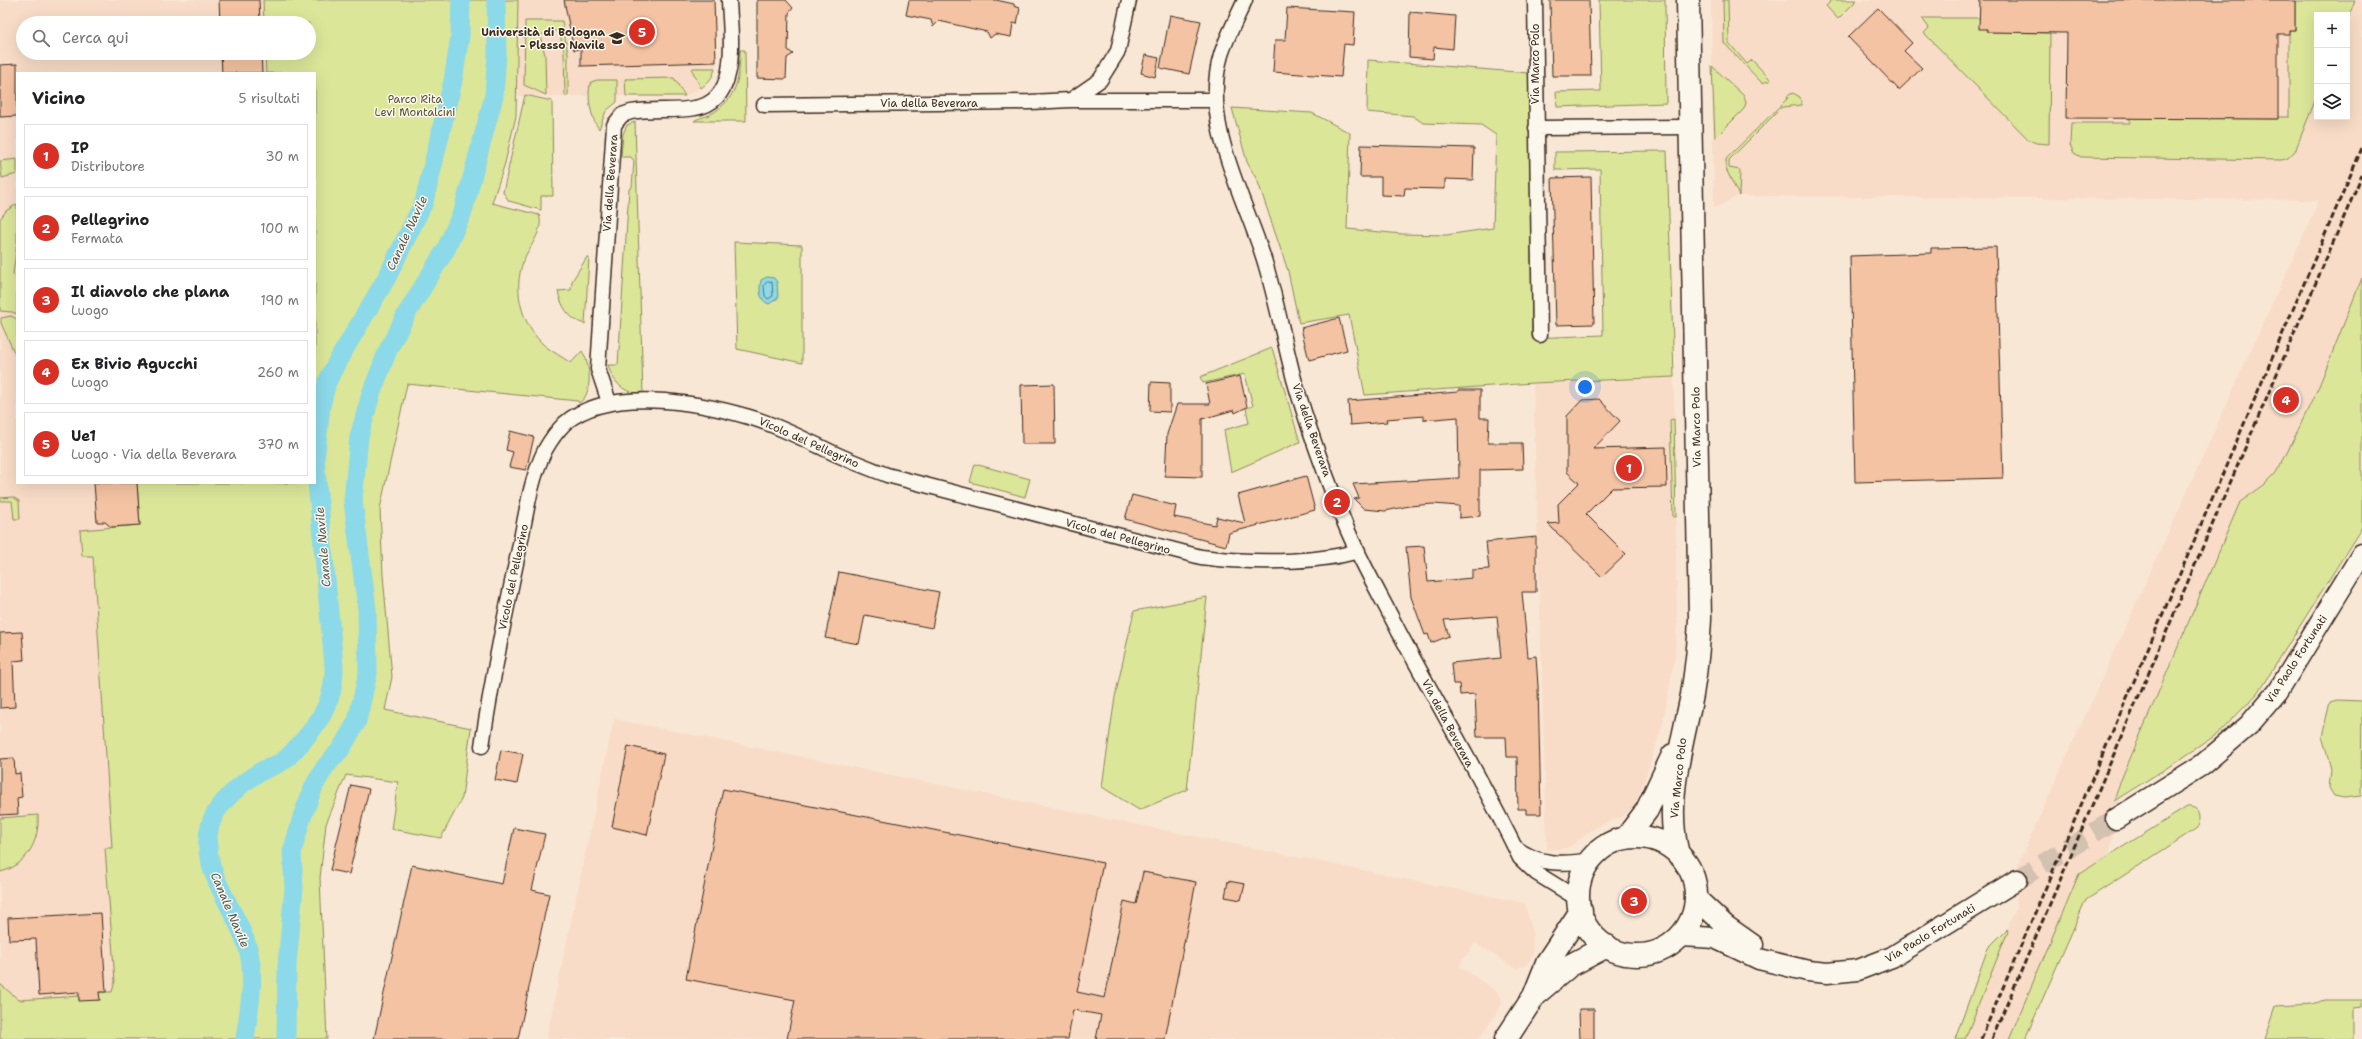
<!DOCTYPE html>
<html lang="it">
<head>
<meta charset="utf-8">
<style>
  body { margin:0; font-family:"Shantell Sans",sans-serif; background:#f2f2f2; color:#202124 }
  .controls { position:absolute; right:12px; top:12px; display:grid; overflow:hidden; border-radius:0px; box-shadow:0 4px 16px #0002 }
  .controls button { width:36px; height:36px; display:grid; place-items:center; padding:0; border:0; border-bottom:1px solid #e0e0e0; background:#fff; color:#202124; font:20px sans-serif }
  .you { position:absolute; left:1585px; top:387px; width:14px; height:14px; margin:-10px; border:3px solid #fff; border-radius:50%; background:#1a73e8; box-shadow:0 0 0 6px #1a73e833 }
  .badge { display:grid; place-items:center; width:26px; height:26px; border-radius:50%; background:#d93025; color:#fff; font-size:13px; font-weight:700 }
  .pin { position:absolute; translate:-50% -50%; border:2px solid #fff; box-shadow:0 1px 4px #0006 }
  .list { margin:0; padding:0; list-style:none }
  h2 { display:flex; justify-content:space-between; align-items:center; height:52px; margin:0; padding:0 16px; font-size:17px }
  h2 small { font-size:13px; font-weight:400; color:#757577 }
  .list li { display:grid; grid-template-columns:26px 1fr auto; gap:12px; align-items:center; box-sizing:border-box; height:64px; margin:0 8px 8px; padding:0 8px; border:1px solid #e0e0e0; border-radius:0px }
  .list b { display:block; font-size:15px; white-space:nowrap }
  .list p { margin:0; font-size:13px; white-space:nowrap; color:#757577 }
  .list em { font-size:13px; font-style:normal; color:#757577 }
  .icon { flex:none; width:22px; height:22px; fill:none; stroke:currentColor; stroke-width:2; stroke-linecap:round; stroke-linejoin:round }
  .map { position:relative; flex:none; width:2362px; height:1039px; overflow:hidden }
  .search { position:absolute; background:#fff; box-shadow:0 4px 16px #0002; left:16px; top:16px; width:300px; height:44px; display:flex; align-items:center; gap:10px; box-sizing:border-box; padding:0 14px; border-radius:22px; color:#757577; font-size:15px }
  .panel { position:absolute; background:#fff; box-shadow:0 4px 16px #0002; left:16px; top:72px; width:300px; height:412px; border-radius:0px }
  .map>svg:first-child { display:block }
  .built { fill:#f8dcc7; fill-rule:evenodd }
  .green { fill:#dbe699; stroke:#8b885c }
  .water { fill:#8cd9ea; stroke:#6c9398 }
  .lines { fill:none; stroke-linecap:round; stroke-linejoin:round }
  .shore { stroke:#5b7070; stroke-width:1 }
  .canal { stroke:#8cd9ea; stroke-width:19 }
  .building { fill:#f4c3a3; stroke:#3b2a1e }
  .secondary-tunnel { stroke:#d3c1b1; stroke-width:20; stroke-dasharray:20 10; stroke-linecap:butt }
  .street-casing { stroke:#3b2a1e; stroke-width:17 }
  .secondary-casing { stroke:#3b2a1e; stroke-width:23 }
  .primary-casing { stroke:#3b2a1e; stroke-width:25 }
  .street { stroke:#fbf7ec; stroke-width:14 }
  .secondary { stroke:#fbf7ec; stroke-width:20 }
  .primary { stroke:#fbf7ec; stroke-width:22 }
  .rail { stroke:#3b2a1e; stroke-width:3; stroke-dasharray:6 3; stroke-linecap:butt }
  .labels { text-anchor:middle; stroke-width:3; stroke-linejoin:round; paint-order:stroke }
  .poi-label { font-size:11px; font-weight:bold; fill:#3b2a1e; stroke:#fbf7ec; text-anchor:end }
  .street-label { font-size:11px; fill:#3b2a1e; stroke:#fbf7ec }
  .park-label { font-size:11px; fill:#5b5037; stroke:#fbf7ec }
  .water-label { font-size:12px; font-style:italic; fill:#4f5651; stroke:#fbf7ec }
</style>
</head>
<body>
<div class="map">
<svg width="2362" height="1039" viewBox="0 0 2362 1039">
  <rect width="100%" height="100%" fill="#f9e7d6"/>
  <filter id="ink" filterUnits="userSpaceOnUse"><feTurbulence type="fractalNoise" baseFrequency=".025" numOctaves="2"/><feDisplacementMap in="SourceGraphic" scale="8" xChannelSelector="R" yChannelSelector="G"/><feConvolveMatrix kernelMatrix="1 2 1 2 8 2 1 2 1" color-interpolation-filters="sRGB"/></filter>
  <g filter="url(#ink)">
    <path class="built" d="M0,0H263L264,23H23V53H265L266,73H17V483H259L177,1030L0,1039Z
      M518,0H715L717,62L715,70L705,86L685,96H517Z
      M1711,0H2362V278L2319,386L2284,459L2275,474L2264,485L2240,502L2117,787L2114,800L2119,798L2110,854L2079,874L2009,1039H1957L1988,948L2007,929L2016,909L2018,864L2319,200L1739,196L1714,208ZM2317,15H2347V117H2317Z
      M1674,377L1677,622L1675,656L1663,723L1642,788L1633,807L1623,816L1595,828L1568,848L1547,850L1533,383Z
      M614,719L1525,903L1532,931L1533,954L1527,965L1516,969L1475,943L1459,966L1497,992L1502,998L1501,1006L1479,1039H546Z"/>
    <path class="green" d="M263,0H518L516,116L505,163L492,203L539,215C544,228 532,244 526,255C511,285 520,324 545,346C553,352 562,357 571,363L582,351C590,363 594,394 579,403L578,401L407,384L380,509L383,575L392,677L385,710L471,728L462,798L441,838L391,829L398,782L346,775L326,824L320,878L327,1039H0V984L19,1000L79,996V1000H99V992H112L115,981L105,848H112L93,556H82L80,530L140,525L137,483H315V73H266L265,53H309V23H264Z
      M1599,0H1665L1666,103L1557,107L1556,92L1601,91Z
      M1723,0H1728L1729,43L1747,64L1752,60L1771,80L1762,83L1724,43Z
      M1832,0H1857L1838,19L1826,6Z
      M2295,0H2355L2347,21V15H2317V96L2295,151L2288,158L2282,160L2081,157L2074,153L2070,145L2071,123H2130V118L2277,119L2278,117H2289V30H2295Z
      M1922,18H1980L1987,32L2050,33L2049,144L2036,143L2029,140L1924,33L1929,28Z
      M525,21H562L568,54V96H565L564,52L559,30L540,35L545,55L546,95L524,85Z
      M740,50H745L746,121H694C697,118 706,117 711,114C737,99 740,78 740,50Z
      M1368,60L1529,73L1532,338L1603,335L1600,169L1555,170V152L1667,151L1674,377L1533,383L1365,395L1349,315L1299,323L1288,271L1258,182L1247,162L1232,108L1312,113L1350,133L1347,229L1403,234L1446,235L1493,228L1496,135L1481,125L1423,123L1413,116L1367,112Z
      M1712,66L1744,96L1746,103L1744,109L1715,138Z
      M693,68H715C714,76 708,83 701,88L692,70Z
      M674,78L685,96H626L625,79Z
      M597,80H617V102L606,111L599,129C591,119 586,94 591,82Z
      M1793,93L1800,97L1802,105L1782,107L1729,160V168L1740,170L1739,196L1726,169V159L1788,98L1787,96Z
      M525,95L552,101L553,196H541V210L509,201L503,192Z
      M635,122L643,395C624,393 613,383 608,365H618L629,189L632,187L634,161L631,157H621L623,134L627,125Z
      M17,159V174L2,178L0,161Z
      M17,204V242L13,275L17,276V314L12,312L0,311V219L6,211Z
      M734,242L802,245V363L737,349Z
      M587,257L589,258L585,324C569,320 561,306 558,291L571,290L572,281Z
      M2362,278V527L2258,693L2220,732L2181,759L2114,801L2120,782L2240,502L2264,485L2275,474L2284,459L2319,386Z
      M11,316L17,319V359L1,323V318Z
      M1272,348L1300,442L1231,472L1224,430L1249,423L1246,408L1253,406L1245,374L1203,383L1200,377Z
      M1674,419L1676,517H1673L1670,420Z
      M975,464L1030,479L1025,497L970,482Z
      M13,497L19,501L20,519H14L12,501H0V498Z
      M1207,597L1187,790L1139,810L1102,787L1115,697L1134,611Z
      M2337,700L2362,701L2361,796L2344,798L2334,796L2329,788L2331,769L2322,736L2330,702Z
      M2187,807C2200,806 2203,818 2197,828L2086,900L2025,1039H2009L2079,874Z
      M38,815C40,840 27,866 0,872V818Z
      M2007,929L2008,931L1965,1039H1955L1988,948Z
      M2324,1000H2362V1007L2353,1008V1039H2265L2276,1006L2313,1004Z"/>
    <path class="water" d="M767,277L774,278L777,282L778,298L769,304C759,301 759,288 761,280Z"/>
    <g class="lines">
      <path class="shore" d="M768,281L772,282L773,296L768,299L765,296L764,286Z"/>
      <path class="canal" d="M245,1039C249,1009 256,978 248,949C237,907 194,866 212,820C219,802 242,783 258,773C266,768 275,766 283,761C290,756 296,748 302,742C322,719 335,698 334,666L315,460L321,406L327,382L337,362L386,279L424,202L453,81L460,36L461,0
        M286,1039L287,965L294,888L292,852L302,817L314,786L325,767L341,749L357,721L368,673L367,609L353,501L359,437L371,394L388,350L407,313L446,249L463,211L494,96L497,53L496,0"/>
    </g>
    <path class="building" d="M219,0H259L260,23H220Z
      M564,0H714L716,62L581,66V49L574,50Z
      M757,0H786L793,8L789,13L788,50L793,54L787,58L786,79L757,78Z
      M909,0H996L1014,4V6L1020,8L1017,24L1013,23L1011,37L995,34L990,38L987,32L939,21L933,27L931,20L906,15Z
      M1550,0H1589L1591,76H1552Z
      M1980,0H2295V30H2289V34H2278V119L2066,118L2067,33L1987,32V29H1979Z
      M1287,8L1355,12L1353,45L1344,44L1341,77L1273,72L1275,40H1285Z
      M1878,8L1912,43L1904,51L1922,68L1899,90L1848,37Z
      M1410,12L1455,16L1453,49L1434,47L1433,59L1409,57Z
      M1170,15L1201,21L1189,74L1160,68Z
      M221,53H261L262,73H222Z
      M1145,55L1159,58L1155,77L1141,73Z
      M17,64V116L0,117V65Z
      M1361,145L1474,148L1473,180L1445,179V189L1405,188L1404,196L1381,195V177H1360Z
      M1591,177L1594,324L1556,325L1552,178Z
      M1996,247L2003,478L1855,482L1850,256L1931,253V248Z
      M1339,318L1347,350L1309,360L1301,328Z
      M1240,376L1247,407L1235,413L1234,410L1202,419V477L1165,476L1167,434L1177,404H1210L1206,384Z
      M1151,382L1170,383V412L1150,411Z
      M1054,384L1055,444H1022L1021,385Z
      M1458,390H1480V418H1489L1488,443H1522L1523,469L1480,470V516L1459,518V506L1433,504L1409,506L1385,511L1364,509L1354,499L1359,498L1353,484L1459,478L1458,417L1424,420V416L1386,419L1387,422L1350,425L1348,401L1458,392Z
      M1599,399L1620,421L1593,449L1666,447L1667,487L1612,488L1586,514L1626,554L1602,577L1548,524L1559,523L1558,504L1579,483L1567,472V416L1582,400Z
      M510,431L534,437L526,470L509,467L513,452L506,450Z
      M1306,476L1315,510L1229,533L1226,546L1125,519L1132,495L1176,506L1174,517L1215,525L1217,517L1245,523L1238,495Z
      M94,483H137L140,525L111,527L105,522H97Z
      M1536,537V592H1522L1528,657L1536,656L1538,686L1541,814H1526V809H1518L1517,757H1507L1506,737H1477L1475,694L1460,695L1459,684H1453L1451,663L1501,658L1497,616L1444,620L1449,636L1431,643L1428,634L1425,635L1411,597L1406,547L1424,546L1428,582L1472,578V570L1489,569L1486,542Z
      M839,572L939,592L932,628L865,615L859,644L825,638Z
      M22,632L24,660L13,661L15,707L0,708V633Z
      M628,746L664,754L647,835L612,827Z
      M501,750L523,754L517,784L495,780Z
      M14,758L15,774L20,773L22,797L17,798L18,814L0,815V759Z
      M351,785L369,789L349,874L330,870Z
      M723,789L1103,863L1077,992L1105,998L1124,901L1136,904L1143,872L1196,882L1165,1039H1096L1101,1015L1073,1010L1068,1039H787L795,1000L686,979Z
      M514,828L545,834L532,890L549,894L518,1039H374L412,865L502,884Z
      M1228,881L1245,884L1241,900L1225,897Z
      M101,913L106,992H99L100,1000L79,1001V992L39,995L36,939L9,940L8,918Z
      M1579,1009H1594V1039H1580Z"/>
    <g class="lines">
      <path class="secondary-tunnel" d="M2017,880L2116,819"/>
      <defs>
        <path id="street" d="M1245,0C1237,18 1227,36 1221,55C1200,126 1247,199 1266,266C1277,303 1284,341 1294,379C1308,428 1326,477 1345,524C1360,561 1381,596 1399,632C1439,707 1483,781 1520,858L1536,873L1578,899
          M1535,0L1540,335
          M1071,100H1216
          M764,105L1030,102L1071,100L1100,80L1118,51L1129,0
          M1536,128L1690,127
          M609,402L598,369L614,125L622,115L631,112C652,108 674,112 695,108C742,101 730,33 729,0
          M482,746C492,680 505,614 519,549C526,516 530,480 545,450C550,441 557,431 565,423C609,386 698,402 749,417C774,424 797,436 821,447C842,458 864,466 887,475L1201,557C1247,563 1314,564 1358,551
          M1515,847C1537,865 1563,865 1590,860"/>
        <path id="secondary" d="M2116,819L2202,765L2249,725L2278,691L2362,554
          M1696,898L1726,926L1753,945
          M1681,936L1715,938L1759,959L1808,971L1827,973L1858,970L1892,957L2017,880"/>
        <path id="primary" d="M1578 896a59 59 0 1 1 118 0a59 59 0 1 1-118 0Z
          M1626,838L1647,810L1673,755
          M1678,854C1664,802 1682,746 1692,695C1696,670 1699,644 1700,619L1688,0
          M1537,993L1569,966L1607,946
          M1506,1039L1534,996L1548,961L1581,911"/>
      </defs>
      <use href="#street" class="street-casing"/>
      <use href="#secondary" class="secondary-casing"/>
      <use href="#primary" class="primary-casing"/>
      <use href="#street" class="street"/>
      <use href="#secondary" class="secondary"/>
      <use href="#primary" class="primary"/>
      <path class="rail" d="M1981,1039L2362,148
        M1992,1039L2362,175"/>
    </g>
  </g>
  <defs>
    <symbol id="university-bare" viewBox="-9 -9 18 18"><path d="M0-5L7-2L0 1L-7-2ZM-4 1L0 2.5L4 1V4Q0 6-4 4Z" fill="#3b2a1e" stroke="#fbf7ec" stroke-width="2.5" paint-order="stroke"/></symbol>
  </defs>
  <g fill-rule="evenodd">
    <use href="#university-bare" x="606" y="27" width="22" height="22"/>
  </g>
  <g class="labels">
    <g class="poi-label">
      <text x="605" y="36">Università di Bologna<tspan x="605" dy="13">- Plesso Navile</tspan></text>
    </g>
    <g class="street-label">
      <text transform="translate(1535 64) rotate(-90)" y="4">Via Marco Polo</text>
      <text x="929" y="107">Via della Beverara</text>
      <text transform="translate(610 183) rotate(-86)" y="4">Via della Beverara</text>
      <text transform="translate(1696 427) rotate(-91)" y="4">Via Marco Polo</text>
      <text transform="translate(1312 430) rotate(71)" y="4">Via della Beverara</text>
      <text transform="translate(809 442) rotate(24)" y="4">Vicolo del Pellegrino</text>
      <text transform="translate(1118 536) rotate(15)" y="4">Vicolo del Pellegrino</text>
      <text transform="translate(513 577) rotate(-78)" y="4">Vicolo del Pellegrino</text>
      <text transform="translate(2296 659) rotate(-57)" y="4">Via Paolo Fortunati</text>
      <text transform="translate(1448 723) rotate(62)" y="4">Via della Beverara</text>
      <text transform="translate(1678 778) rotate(-84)" y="4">Via Marco Polo</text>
      <text transform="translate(1930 933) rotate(-31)" y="4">Via Paolo Fortunati</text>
    </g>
    <g class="park-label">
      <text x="415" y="103">Parco Rita<tspan x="415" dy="13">Levi Montalcini</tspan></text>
    </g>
    <g class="water-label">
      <text transform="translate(407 233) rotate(-65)" y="4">Canale Navile</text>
      <text transform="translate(323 547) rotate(-95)" y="4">Canale Navile</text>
      <text transform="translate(230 910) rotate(67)" y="4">Canale Navile</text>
    </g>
  </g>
</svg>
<div class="controls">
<button>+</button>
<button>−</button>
<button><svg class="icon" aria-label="layers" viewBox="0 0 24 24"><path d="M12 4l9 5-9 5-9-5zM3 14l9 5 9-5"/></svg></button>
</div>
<div class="you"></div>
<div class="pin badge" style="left:1629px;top:468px">1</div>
<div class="pin badge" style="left:1337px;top:502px">2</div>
<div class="pin badge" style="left:1634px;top:901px">3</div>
<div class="pin badge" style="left:2286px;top:400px">4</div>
<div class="pin badge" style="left:642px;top:32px">5</div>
<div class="search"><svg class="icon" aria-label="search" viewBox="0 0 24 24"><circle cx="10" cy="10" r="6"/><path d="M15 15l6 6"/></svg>Cerca qui</div>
<section class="panel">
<h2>Vicino<small>5 risultati</small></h2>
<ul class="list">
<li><span class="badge">1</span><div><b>IP</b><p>Distributore</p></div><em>30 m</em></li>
<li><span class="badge">2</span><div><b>Pellegrino</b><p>Fermata</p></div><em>100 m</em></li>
<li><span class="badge">3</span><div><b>Il diavolo che plana</b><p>Luogo</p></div><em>190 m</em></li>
<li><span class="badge">4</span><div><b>Ex Bivio Agucchi</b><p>Luogo</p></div><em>260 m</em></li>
<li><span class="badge">5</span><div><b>Ue1</b><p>Luogo · Via della Beverara</p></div><em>370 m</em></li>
</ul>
</section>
</div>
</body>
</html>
